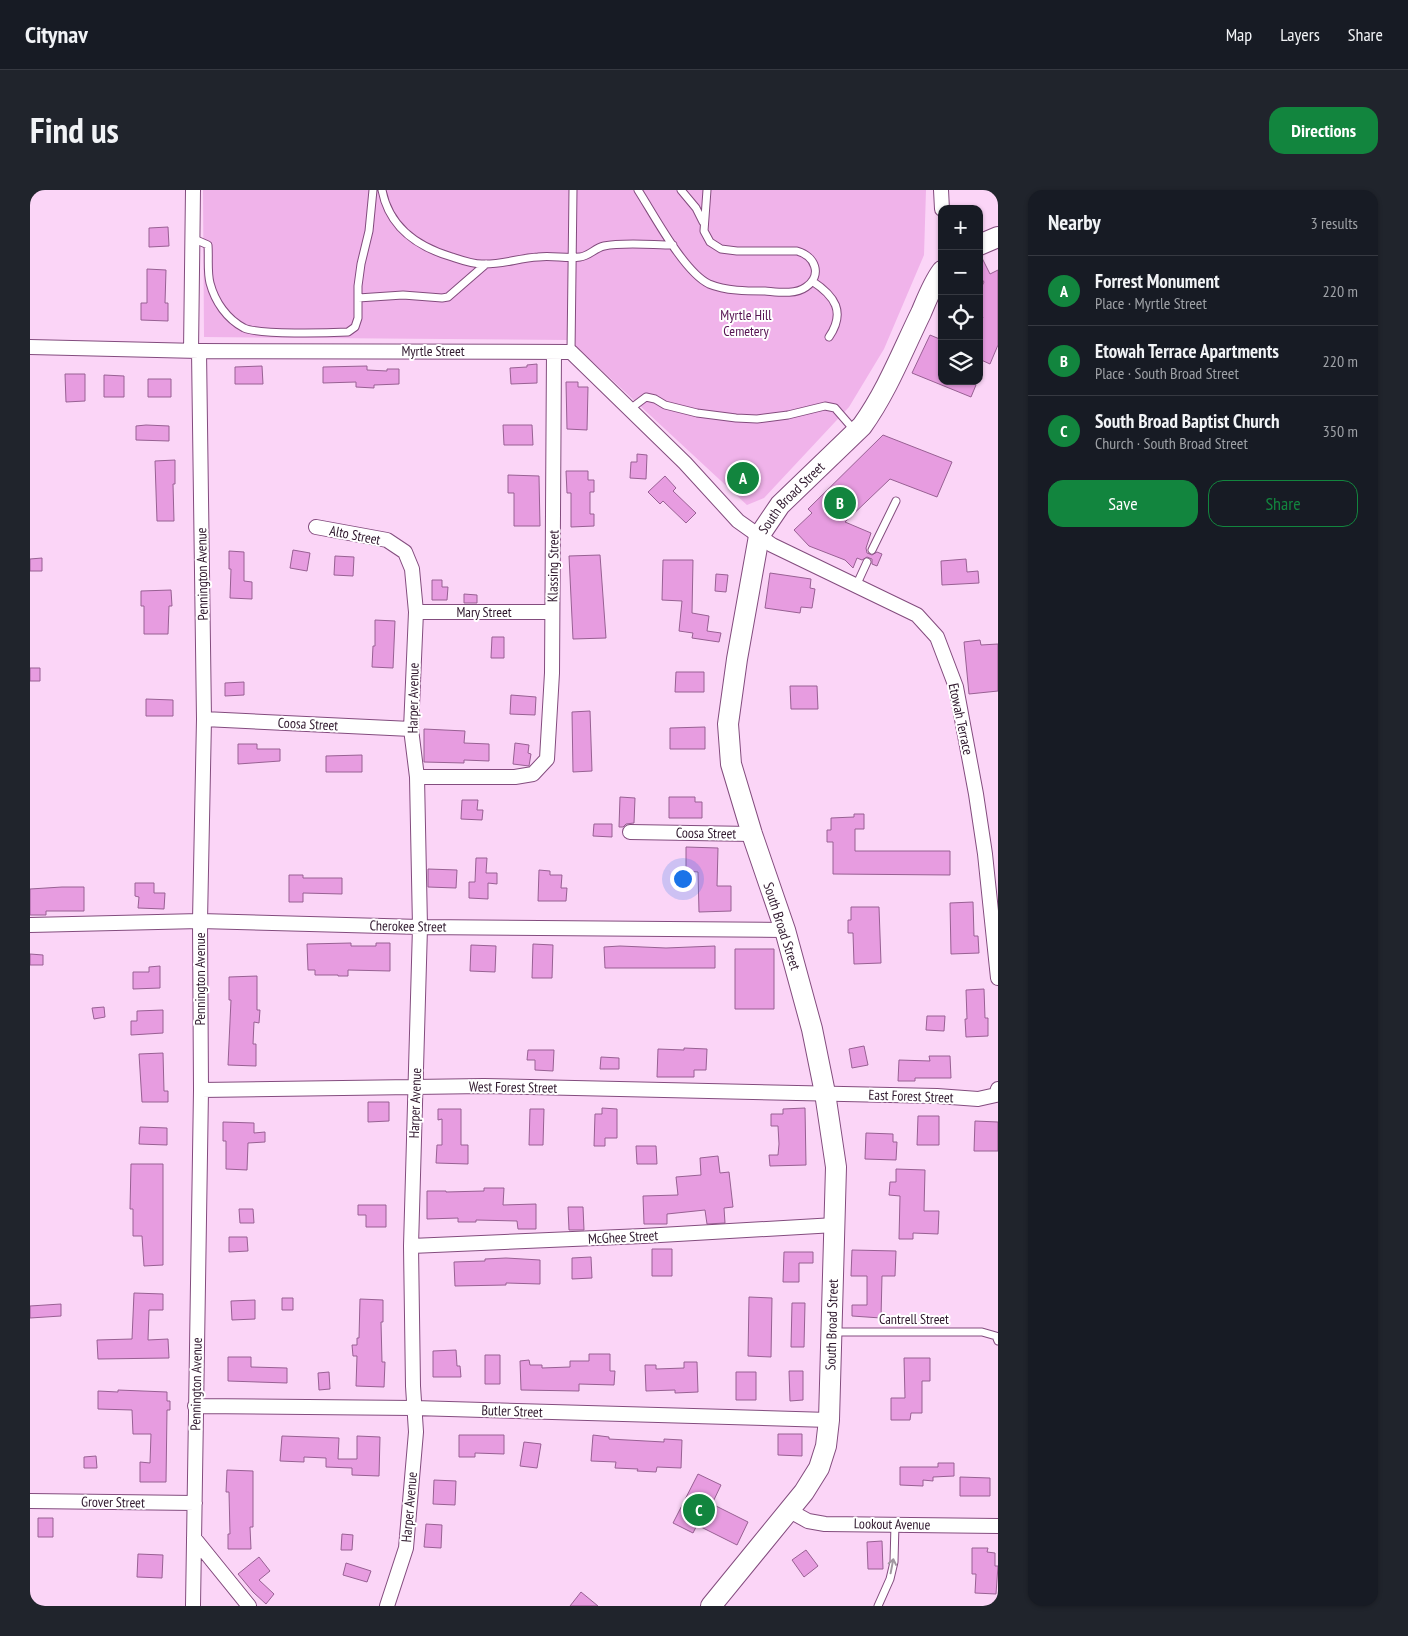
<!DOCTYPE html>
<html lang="en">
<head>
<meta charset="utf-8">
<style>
  body { margin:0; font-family:"PT Sans Narrow",sans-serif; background:#20242c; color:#f1f3f6 }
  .controls { position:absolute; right:15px; top:15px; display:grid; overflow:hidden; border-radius:10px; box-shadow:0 1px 4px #0004 }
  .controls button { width:45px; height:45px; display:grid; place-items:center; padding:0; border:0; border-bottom:1px solid #363941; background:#171b24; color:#f1f3f6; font:25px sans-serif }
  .you { position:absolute; left:652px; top:688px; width:18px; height:18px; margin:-12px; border:4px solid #fff; border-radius:50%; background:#1a73e8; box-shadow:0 0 0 8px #1a73e833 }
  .badge { display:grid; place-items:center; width:32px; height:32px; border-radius:50%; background:#12853e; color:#fff; font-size:16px; font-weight:700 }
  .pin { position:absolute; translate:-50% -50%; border:2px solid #fff; box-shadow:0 1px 5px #0006 }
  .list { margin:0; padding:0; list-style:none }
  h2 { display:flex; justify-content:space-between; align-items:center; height:65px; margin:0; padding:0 20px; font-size:21px }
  h2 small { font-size:16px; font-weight:400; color:#9ea1a6 }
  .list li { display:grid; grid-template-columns:32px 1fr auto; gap:15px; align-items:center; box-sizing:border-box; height:70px; padding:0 20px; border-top:1px solid #363941 }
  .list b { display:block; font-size:19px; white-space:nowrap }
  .list p { margin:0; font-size:16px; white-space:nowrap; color:#9ea1a6 }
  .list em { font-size:16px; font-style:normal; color:#9ea1a6 }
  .actions { display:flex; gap:10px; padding:15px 20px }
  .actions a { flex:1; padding:11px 0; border:1px solid #12853e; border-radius:15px; text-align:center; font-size:18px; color:#12853e }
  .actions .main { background:#12853e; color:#fff }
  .icon { flex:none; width:28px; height:28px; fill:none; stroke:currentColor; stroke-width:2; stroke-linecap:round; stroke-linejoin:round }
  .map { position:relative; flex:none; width:968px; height:1416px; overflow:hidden; border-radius:15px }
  header { display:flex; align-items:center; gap:30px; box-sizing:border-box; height:70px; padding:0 25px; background:#171b24; border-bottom:1px solid #363941 }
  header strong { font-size:24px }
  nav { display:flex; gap:28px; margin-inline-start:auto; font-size:18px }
  .intro { display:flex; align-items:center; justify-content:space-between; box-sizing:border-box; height:120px; padding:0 30px }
  h1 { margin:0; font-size:35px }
  .button { padding:12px 22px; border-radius:15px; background:#12853e; color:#fff; font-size:18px; font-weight:700 }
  main { display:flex; gap:30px; padding:0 30px }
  aside { flex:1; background:#171b24; border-radius:15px; box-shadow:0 1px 4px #0004 }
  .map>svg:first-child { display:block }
  .green { fill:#f0b3ea }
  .building { fill:#e79ce0; stroke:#986093 }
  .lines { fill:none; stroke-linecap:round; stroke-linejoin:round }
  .lane-casing { stroke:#834c7e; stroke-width:9 }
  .street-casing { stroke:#834c7e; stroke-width:16 }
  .secondary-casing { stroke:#834c7e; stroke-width:22 }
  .lane { stroke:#fff; stroke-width:7 }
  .street { stroke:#fff; stroke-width:14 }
  .secondary { stroke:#fff; stroke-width:20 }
  .oneway { stroke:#a197a0 }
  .labels { text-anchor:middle; stroke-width:4; stroke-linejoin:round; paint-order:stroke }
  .park-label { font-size:14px; fill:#551352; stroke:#fff }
  .street-label { font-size:14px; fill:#2f182d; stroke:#fff }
</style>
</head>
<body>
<header>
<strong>Citynav</strong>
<nav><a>Map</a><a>Layers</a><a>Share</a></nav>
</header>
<div class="intro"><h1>Find us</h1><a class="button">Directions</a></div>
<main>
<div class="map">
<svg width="968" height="1416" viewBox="0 0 968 1416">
  <rect width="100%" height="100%" fill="#fbd5f7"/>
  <path class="green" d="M173,0H896L894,65L854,159L819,217L734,308L717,315L539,150L174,147Z"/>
  <path class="building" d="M138,37L139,56L119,57V38Z
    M951,66L960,84L968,80V155L960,174L949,169V136L953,127L949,125V102L954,92L949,85V67Z
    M117,79L136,80L135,113H138V131L111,130V113H117Z
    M900,145L912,150V191H937L946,195L941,207L882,183Z
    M507,174V193L481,194L480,178L497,177V175Z
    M232,176L233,194H205V177Z
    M337,176V180L357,181V179H369V194L344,195V198L326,197V192L293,193V177Z
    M35,184H55V211L36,212Z
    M74,185L94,186V207H74Z
    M118,189H141V207H118Z
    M536,192H548V197H558L557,240L537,239Z
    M116,235L139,236V251L106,250V236Z
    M473,235H502L503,255H474Z
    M853,245L922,272L907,307L860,289L815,332L841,343L836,358L837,363L842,365L847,362L852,364L847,376L842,374V369L837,367L832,370L827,368L823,378L815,370L779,356L764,340L782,323L778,319Z
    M607,264L617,265L616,289L600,288L601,272H607Z
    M145,270V294H143L144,331H127L125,271Z
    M536,281H558V290H564V302H560V324H564V336L541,337V303H537Z
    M478,285L509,286L510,336H484V303H478Z
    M635,286L646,298L643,301L666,323L656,333L633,311L630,314L618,302Z
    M263,360L280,363L277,381L260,378Z
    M199,361L214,362V391L222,392V409L200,408L201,379H199Z
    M570,365L576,448L543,449L539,366Z
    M305,366L324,367L323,386L304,385Z
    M12,368V381H0V369Z
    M936,369L937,382L948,381L949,393L912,395L911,371Z
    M633,370H663L662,423L679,426L677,441L691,443L689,452L662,448L663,443L649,441L652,411L632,410Z
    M740,383L781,389L780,398L785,399L782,418L771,417L770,423L735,418Z
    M686,384L698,385L696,402L685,401Z
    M402,390H412V397H418L417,410H402Z
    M141,400L142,416H139L138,444H114V416H111V401Z
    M434,404L447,405V413H434Z
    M345,430L365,431L363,478L342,477L343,456H345Z
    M462,447H474V468H461Z
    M950,450L951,455L968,454V501L939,504L934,452Z
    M0,478H10V491H0Z
    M646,482H674V502H645Z
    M214,492V505L195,506V493Z
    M760,496H787L788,519H761Z
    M481,505L506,507L505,525L480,524Z
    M116,509L143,510V526H116Z
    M560,521L562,581L543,582L542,522Z
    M675,537V559H640V538Z
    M394,539L435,541L434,553L459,554V571L434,570V573L394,572Z
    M485,553L499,555L498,563L501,564L499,576L483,574Z
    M208,554H227V559H250V571L208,574Z
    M332,565V582H296V566Z
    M590,607L605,608L604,633L596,634L593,637H589Z
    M639,607H665V612H672V628H639Z
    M432,610H448L447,620H453L452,630L431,629Z
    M824,624H834V639H825V661H920V685L803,684V652H797V640H801V628L824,627Z
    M564,634H582V647L563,646Z
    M656,657L688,658L687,696H701V721L669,722L668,682L656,681Z
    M446,668H457L456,683H467V694L458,693V709L439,708V692H445Z
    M398,679L427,680L426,698L398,697Z
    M509,680L520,681V685H532L531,698H537L536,711H508Z
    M259,685H273V688H312V704L273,703V712H259Z
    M105,693H124V703H135L134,719L108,718L109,707L105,706Z
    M32,697H54V721H16V725H0V699Z
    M943,712L944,746H948L949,763L921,764L920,713Z
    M821,717H849L851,773L824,774L823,743H818V730H821Z
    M321,753V756H346V753H360V781L318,780V786H308V785H285V780H278L277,754Z
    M503,754L523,755L522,788H502Z
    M441,755L466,756L465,782L440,781Z
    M590,756L636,758L685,756V778H575L574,757Z
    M705,759H744V819H705Z
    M0,764L13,765V775H0Z
    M130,776V798L103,799V782H119V777Z
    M227,786V820H230L229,833L224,832L223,854H226V876L198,875L201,810H199V787Z
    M954,799L955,828H958V846L936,847L935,829H937L936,800Z
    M74,817L75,827L64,829L62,818Z
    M133,820V843L101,845V831H107V821Z
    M897,826H915L914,841L896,840Z
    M834,856L838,875L822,878L819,859Z
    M654,858L677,859L676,880H664V887H627L628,859L654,860Z
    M498,860H524L523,881L505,880V870H497Z
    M133,863L134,901H138V912H112L109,864Z
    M899,866H920L921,888H885V891H868L869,870L900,871Z
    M571,867L589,868V879H570Z
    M338,912H359V931L338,932Z
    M572,918L587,919V948H575V956H564L565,924H572Z
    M775,918L776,975L740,976L739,965H748L749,954L748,936H741V924H753V919Z
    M408,919H431V955H438V974L406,973L407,955H412V929L408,930Z
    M500,919H514L513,955H499Z
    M888,926H909V955H887Z
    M945,931L968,932V961H944Z
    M193,932L224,933V943L235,942V952L218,953L217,980L196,979V951H193Z
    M110,937L137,938V955L109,954Z
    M836,943L863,944V952H867L866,970L835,969Z
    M606,956H626L627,974H607Z
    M688,966L690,983L699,982L703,1017L694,1018L695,1033L677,1034L675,1020L637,1024V1034H614L613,1006L648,1005L646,987L671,985L670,968Z
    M101,974H133V1075L114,1076L112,1046H103V1019H100Z
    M866,979L895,980L894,1021H909L908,1044L883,1043V1049H869L870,1006L859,1005L860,992H866Z
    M454,998H474L473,1015L506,1014V1039H488L487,1031L446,1030V1032H428V1028L397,1029V1001H416V1002L454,1001Z
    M328,1015H356V1037H336V1025H328Z
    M538,1017H553L554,1040H539Z
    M209,1019H223L224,1033H210Z
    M199,1047H217L218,1061L199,1062Z
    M622,1059H642V1086H622Z
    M822,1060L866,1061L865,1086H852L851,1128L822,1126V1115H837V1086H821Z
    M754,1062H783V1073H769V1092H753Z
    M561,1067L562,1088L542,1089V1068Z
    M476,1068L510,1070V1094L476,1093V1095L425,1096L424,1072L455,1071V1069Z
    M104,1103L133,1104V1120H119L118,1150L138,1149L139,1168L68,1169L67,1150L102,1149Z
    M719,1107L742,1108L741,1167L718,1166Z
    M252,1108H263V1120H252Z
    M330,1109L353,1110V1132H351L352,1172H355L354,1197L326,1196L327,1166H323L322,1155H327V1148H329Z
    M225,1110V1129L202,1130L201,1111Z
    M762,1113H775L774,1157H761Z
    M31,1114V1126L0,1128V1116Z
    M426,1160L427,1176H430L431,1187H403V1161Z
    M559,1164H580V1181H585L584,1195L549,1194V1201L491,1200L490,1171L499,1170L500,1175H512V1178L540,1177V1171H559Z
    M455,1165H470V1194H455Z
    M198,1167H221V1177L257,1178V1193L198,1191Z
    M874,1168H900V1191H892V1223H881L880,1230H861V1208H875Z
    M654,1172H667L668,1202L645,1203V1200L616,1201L615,1175H626V1179L654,1178Z
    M759,1181H773V1210L760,1211Z
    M299,1182L300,1199L289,1200L288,1183Z
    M706,1182H726V1210H706Z
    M88,1200L137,1202V1211H140V1220H137L136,1292H110V1272L120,1273L121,1244H103L102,1220L68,1219V1201L88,1202Z
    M748,1244H772V1266L748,1265Z
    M429,1245H474V1264L445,1263V1267H429Z
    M563,1245L579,1247V1249L634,1252V1249L652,1250L651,1278L627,1277L626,1282L607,1281L608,1279L585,1278L586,1272L561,1271Z
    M252,1246L309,1248L308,1269H327V1246L350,1247L349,1286L322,1285V1278L296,1277V1268L274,1267V1272L250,1271Z
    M494,1252L511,1254L507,1278L490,1276Z
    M66,1266L67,1278H54V1267Z
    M908,1273H924V1286L903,1287V1291L893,1290V1296L870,1295V1277H908Z
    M197,1280L223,1281V1337H220L221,1359H198V1344H200L199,1302H196Z
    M668,1284L691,1295L682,1314L718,1332L707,1355L667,1335L663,1343L643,1333Z
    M930,1287L960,1288V1306H930Z
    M404,1290L426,1291L425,1315L403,1314Z
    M8,1328H23V1347H8Z
    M396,1334L412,1335L411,1358L394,1357Z
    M312,1344L323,1345L322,1360H311Z
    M852,1351L853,1379H838L837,1352Z
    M942,1358H958L957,1362L965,1363V1376H968L966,1404L945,1403L946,1384H942Z
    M776,1360L788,1376L774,1387L762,1370Z
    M108,1364L133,1365L132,1388L107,1387Z
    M229,1367L240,1381L229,1390L244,1404L236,1414L223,1402L208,1384Z
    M316,1373L341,1381L337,1392L313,1385Z
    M551,1402L568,1416H540Z"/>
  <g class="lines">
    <defs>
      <path id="lane" d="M352,0C359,37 388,57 422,67C431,70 442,74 452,74C471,75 489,68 508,67C522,65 536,69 550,67C559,66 565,58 574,56C593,52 623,55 643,55
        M608,0C624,25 654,82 679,94C696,101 717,101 735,101C748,102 765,105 776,97C793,85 785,66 767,61H707L691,59L680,52L674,41L677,0
        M651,0L666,18L673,32
        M162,48L178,55C179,67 177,81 180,93C185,112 197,129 214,138C230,145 298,143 318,142L325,137L328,128V96L331,74L339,41L343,0
        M782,91C805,106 816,122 799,147
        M328,108L373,105L412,108L418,107L456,74
        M541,162L543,0
        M600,219L616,207L625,209L635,215L667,223L706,228L727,229L758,225L795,216L805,218L825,241
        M842,360L866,311
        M826,396L837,372
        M804,1142H952L966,1146L968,1151
        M848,1416L860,1389L864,1372L865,1334"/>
      <path id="street" d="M911,0L912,19
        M0,157L169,161L541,162L655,273L708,331L742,355L887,425L907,447L926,497L946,604L955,664L968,788
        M161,161L163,0
        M286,337L357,350L375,362L382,379L386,422L381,539L387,587L390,737L381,1056L383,1196L386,1242L376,1358L357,1416
        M386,422H522
        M174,529L381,539
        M387,587H485L503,584L517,569L522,483L524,162
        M600,642L722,644
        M0,735L170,731L390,737L755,740
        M171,900L454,896L907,906L948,909L966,905L968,899
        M381,1056L613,1046L805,1035
        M165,1216L384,1218L799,1230
        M0,1311L165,1313
        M758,1320L778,1331L795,1334L968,1336
        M164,1348L219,1416
        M163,1416L171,900L170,731L174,529L169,161"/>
      <g id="secondary">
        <path d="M949,55L968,47"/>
        <path id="s1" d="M681,1416L774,1302L789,1278L796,1256L799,1230L806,977L795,903L782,839L755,740L722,644L701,574L698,534L707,469L729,346L750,315L832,236C857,201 872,162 891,123C897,109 903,93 912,81"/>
      </g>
    </defs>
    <use href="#lane" class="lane-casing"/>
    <use href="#street" class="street-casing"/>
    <use href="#secondary" class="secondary-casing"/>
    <use href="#lane" class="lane"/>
    <use href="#street" class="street"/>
    <use href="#secondary" class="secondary"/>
  </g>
  <defs><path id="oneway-shaft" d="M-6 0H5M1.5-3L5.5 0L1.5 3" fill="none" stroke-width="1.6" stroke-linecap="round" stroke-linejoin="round" transform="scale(1.25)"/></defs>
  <use class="oneway" href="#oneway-shaft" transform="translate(862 1376) rotate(-79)"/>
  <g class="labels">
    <g class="park-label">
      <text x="716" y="130">Myrtle Hill<tspan x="716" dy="16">Cemetery</tspan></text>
    </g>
    <g class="street-label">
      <text x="403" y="166">Myrtle Street</text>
      <text dy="5" stroke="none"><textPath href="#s1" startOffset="1176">South Broad Street</textPath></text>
      <text transform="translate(325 345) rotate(11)" y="5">Alto Street</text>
      <text transform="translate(523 376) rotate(-89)" y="5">Klassing Street</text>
      <text transform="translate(172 384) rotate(-91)" y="5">Pennington Avenue</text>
      <text x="454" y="427">Mary Street</text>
      <text transform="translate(383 508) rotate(-89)" y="5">Harper Avenue</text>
      <text transform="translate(931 529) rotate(78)" y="5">Etowah Terrace</text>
      <text transform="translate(278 534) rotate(3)" y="5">Coosa Street</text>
      <text transform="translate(676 643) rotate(1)" y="5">Coosa Street</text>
      <text transform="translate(378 736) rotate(1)" y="5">Cherokee Street</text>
      <text transform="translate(752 736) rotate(72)" y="5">South Broad Street</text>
      <text transform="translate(170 789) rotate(-90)" y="5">Pennington Avenue</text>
      <text transform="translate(483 897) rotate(1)" y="5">West Forest Street</text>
      <text transform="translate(881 906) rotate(2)" y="5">East Forest Street</text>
      <text transform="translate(385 913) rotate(-88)" y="5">Harper Avenue</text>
      <text transform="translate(593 1047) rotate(-3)" y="5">McGhee Street</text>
      <text x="884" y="1134">Cantrell Street</text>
      <text dy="5" stroke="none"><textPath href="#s1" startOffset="320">South Broad Street</textPath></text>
      <text transform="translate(166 1194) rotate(-89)" y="5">Pennington Avenue</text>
      <text transform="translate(482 1221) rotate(2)" y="5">Butler Street</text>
      <text transform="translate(83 1312) rotate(1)" y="5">Grover Street</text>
      <text transform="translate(379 1317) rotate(-85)" y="5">Harper Avenue</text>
      <text transform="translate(862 1334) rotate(1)" y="5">Lookout Avenue</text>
    </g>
  </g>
</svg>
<div class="controls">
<button>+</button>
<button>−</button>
<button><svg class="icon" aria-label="locate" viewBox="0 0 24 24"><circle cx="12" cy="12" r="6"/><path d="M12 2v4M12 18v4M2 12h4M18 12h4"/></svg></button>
<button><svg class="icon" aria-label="layers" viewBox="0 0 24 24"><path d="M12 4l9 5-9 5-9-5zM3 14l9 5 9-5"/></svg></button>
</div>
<div class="you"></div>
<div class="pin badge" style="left:713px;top:288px">A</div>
<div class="pin badge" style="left:810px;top:313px">B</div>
<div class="pin badge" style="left:669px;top:1320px">C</div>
</div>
<aside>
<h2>Nearby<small>3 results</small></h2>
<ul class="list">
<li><span class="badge">A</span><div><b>Forrest Monument</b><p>Place · Myrtle Street</p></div><em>220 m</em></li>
<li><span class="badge">B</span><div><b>Etowah Terrace Apartments</b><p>Place · South Broad Street</p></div><em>220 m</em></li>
<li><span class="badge">C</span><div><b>South Broad Baptist Church</b><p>Church · South Broad Street</p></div><em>350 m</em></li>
</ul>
<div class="actions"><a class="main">Save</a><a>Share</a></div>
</aside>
</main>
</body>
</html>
